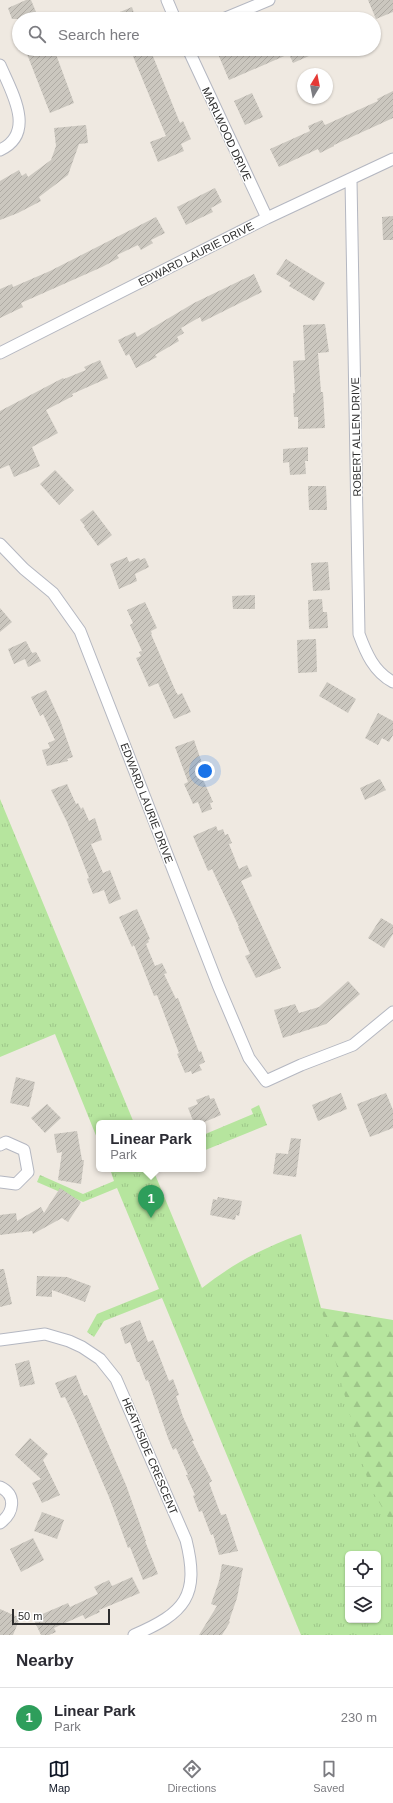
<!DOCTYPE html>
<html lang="en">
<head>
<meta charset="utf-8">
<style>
  body { margin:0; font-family:Helvetica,sans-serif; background:#f2f2f3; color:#2b2b33 }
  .controls { position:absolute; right:12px; bottom:12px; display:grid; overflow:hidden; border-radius:6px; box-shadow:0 1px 3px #0004 }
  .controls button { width:36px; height:36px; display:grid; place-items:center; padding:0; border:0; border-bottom:1px solid #e1e1e2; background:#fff; color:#2b2b33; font:20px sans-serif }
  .compass { position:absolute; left:297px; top:68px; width:36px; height:36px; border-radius:50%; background:#fff; box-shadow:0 1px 3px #0004; rotate:10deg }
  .scale { position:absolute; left:12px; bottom:10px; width:98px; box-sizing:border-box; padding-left:4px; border:2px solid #2e2e2e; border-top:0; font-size:11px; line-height:14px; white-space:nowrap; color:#2e2e2e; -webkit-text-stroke:3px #fff; paint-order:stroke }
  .you { position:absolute; left:205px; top:771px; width:14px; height:14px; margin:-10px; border:3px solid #fff; border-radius:50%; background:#1a73e8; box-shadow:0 0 0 6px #1a73e833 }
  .badge { display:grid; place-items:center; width:26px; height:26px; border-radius:50%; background:#111827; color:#fff; font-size:13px; font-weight:700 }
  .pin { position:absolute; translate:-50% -33px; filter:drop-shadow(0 1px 2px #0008) }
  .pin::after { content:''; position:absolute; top:21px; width:14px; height:12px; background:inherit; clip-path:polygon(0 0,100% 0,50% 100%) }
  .popup { position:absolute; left:96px; top:1120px; width:110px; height:52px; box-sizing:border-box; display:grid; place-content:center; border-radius:6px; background:#fff; filter:drop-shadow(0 1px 3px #0005); font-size:13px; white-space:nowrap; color:#7c7c81 }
  .popup b { font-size:15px; color:#2b2b33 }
  .popup::after { content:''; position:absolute; left:50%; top:100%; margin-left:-8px; border:8px solid transparent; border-top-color:#fff }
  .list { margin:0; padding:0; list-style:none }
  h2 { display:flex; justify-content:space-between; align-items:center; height:52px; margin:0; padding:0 16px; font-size:17px }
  h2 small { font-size:13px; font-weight:400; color:#7c7c81 }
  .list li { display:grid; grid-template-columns:26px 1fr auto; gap:12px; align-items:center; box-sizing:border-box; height:60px; padding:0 16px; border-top:1px solid #e1e1e2 }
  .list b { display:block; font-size:15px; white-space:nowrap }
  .list p { margin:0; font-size:13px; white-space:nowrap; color:#7c7c81 }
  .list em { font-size:13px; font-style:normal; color:#7c7c81 }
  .icon { flex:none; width:22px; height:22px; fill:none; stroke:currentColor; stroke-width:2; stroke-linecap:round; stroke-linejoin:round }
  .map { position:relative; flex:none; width:393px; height:1635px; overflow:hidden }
  .search { position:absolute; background:#fff; box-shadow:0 1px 3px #0004; left:12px; right:12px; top:12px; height:44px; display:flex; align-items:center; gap:10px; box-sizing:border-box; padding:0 14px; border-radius:22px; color:#7c7c81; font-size:15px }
  .sheet { height:112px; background:#fff }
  nav { display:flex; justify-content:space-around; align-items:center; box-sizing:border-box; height:56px; border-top:1px solid #e1e1e2; background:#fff; font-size:11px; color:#7c7c81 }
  nav a { display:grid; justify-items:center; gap:2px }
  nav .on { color:#111827 }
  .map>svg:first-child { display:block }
  .forest { fill:url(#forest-firs) }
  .park { fill:url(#park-tufts); fill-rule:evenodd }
  .building { fill:url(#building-hatch) }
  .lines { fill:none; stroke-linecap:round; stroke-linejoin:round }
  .minor-casing { stroke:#b4b7c1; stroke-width:13 }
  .minor { stroke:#fff; stroke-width:11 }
  .labels { text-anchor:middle; stroke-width:3; stroke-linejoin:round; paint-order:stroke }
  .street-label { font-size:11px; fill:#2e2e2e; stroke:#fff }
</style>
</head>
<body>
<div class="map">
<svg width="393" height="1635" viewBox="0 0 393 1635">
  <defs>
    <pattern id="forest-firs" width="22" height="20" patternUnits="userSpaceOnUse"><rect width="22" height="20" fill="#b6e59e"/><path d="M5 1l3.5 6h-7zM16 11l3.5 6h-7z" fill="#9dc588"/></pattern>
    <pattern id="park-tufts" width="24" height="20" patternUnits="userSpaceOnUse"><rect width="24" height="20" fill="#b6e59e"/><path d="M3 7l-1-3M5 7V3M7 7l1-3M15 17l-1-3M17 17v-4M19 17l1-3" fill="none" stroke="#9dc588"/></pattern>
    <pattern id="building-hatch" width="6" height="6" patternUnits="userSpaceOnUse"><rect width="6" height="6" fill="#cbc7bf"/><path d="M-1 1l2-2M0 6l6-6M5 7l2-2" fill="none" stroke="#afaba4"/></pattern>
  </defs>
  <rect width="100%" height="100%" fill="#efe9e1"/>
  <path class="forest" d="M309,1306L393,1320V1616L378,1554Z"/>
  <path class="park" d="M0,799L134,1123H99V1143L55,1034L0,1057Z
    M259,1105L267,1125L203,1151V1135L253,1114L251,1109Z
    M110,1169H160L154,1172L202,1288C234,1263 263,1248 301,1234L369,1485L393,1526V1635H301L162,1298L104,1321L94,1337L87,1332L97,1314L159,1289L117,1188L83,1202L37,1182L40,1175L83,1194L114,1181ZM348,1554H378V1620H348Z"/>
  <path class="building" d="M26,0H31L39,19H12L8,8Z
    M368,0H393V12L376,19Z
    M132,7L136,19H103Z
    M25,49H54L74,103L50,113Z
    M130,49H150L180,123L183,121L191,139L181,144L184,151L158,162L150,142L166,136Z
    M229,49H236L239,55L252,49H325L293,63L289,54L229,80L218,54Z
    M393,91V118L334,145V146L320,153L318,149L279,167L270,149L310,131L308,126L322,120L325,125L378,101L377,99Z
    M252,93L263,117L245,125L234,101Z
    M86,125L88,143L79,144L68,175L39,197L41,201L18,213L0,220V181L19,170L22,176L26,173L28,177L51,160L56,146L54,128Z
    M215,188L222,202L211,208L213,212L186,225L177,207Z
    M393,216V240H383L382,217Z
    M156,217L165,233L151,240L153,243L141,250L138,245L117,255L119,258L102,267L21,303L23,307L0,318V289L12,284L13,287L50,271Z
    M286,259L325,283L314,301L289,286L291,283L276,274Z
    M254,274L262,292L202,322L200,317L181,328L184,333L177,337L179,341L155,355L157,357L136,368L129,354L126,356L118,340L135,332L137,337L194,303Z
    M325,324L329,352L318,353L321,392H323L325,428L298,429V417H294L293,393H295L293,361L305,360L303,325Z
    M100,360L108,378L72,394L73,396L46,410L58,433L32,447L40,466L14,477L9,465L0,469V411L63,378L64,379L86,370L84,367Z
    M308,447V461H305L306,474L290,475L289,462L283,463V449Z
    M55,470L74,490L59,505L40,484Z
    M308,486H326L327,510H309Z
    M93,510L112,535L98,546L84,527L85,526L80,520Z
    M127,557L129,562L139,558L140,560L145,558L149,567L135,574L137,581L119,589L110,564Z
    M328,562L330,590L313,591L311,563Z
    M255,595V609H233L232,596Z
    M322,599L323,612H327L328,628L309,629L308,600Z
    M145,602L157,628L151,631L152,634H151L176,692L178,695L182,693L191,712L174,719L158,683L149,687L136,658L141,656L139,652L142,651L130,625L133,623L127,610Z
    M0,608L12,622L0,632Z
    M316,639L317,672L298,673L297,640Z
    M26,641L32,653L36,652L41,661L28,667L25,659L14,664L8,649Z
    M327,682L356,699L348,713L319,696Z
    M46,690L60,720L73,757L67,759L68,761L47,766L42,750L50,748L48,743L55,740L43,714L40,716L31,697Z
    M378,713L393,721V735L389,742L382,738L378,745L365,738Z
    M194,740L203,766L198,768L213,802L210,803L212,809L202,813L198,802L193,804L184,784L188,782L175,747Z
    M380,779L386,790L365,800L360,788Z
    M67,784L76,804L78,803L81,809L83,807L89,821L95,818L102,840L91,844L103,873L110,870L121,899L109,904L104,890L93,894L87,879L89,878L67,822L51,790Z
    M216,826L218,831L223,829L225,835L228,834L232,843L229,844L239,869L247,865L252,876L241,881L281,968L256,978L245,956L250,954L238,927H239L212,869L208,871L193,836Z
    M137,909L150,939L148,940L149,942L146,944L155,966L162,963L167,973L164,974L176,999L178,998L199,1052L201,1051L205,1062L199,1065L202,1070L192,1074L191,1071L185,1073L177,1054L179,1053L157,995L154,996L134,945L132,947L119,917Z
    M381,918L393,925V934L384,948L368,938Z
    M348,981L360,994L326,1024L283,1038L274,1010L295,1004L299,1013L319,1007Z
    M16,1077L35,1082L29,1107L10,1103Z
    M341,1093L347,1109L318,1121L312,1105Z
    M386,1093L393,1110V1128L370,1137L357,1104Z
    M209,1095L210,1099L214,1098L221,1115L202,1123H194L188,1108L198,1104L196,1100Z
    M47,1104L61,1118L45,1133L31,1118Z
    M77,1131L82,1160H84L81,1184L58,1180L62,1152L57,1153L54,1134Z
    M291,1138L301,1139L296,1177L273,1174L276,1153L288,1154Z
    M60,1188L81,1202L68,1222L62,1218L33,1234L32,1231L0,1235V1215L16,1213L17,1221L41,1207L44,1213Z
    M218,1197L242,1201L239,1216L236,1215L235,1220L210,1215L213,1199L217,1200Z
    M0,1269H4L12,1304L0,1307Z
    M37,1276L67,1277L91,1286L85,1302L52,1290V1297L36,1296Z
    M140,1320L148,1342L153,1340L169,1381L173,1379L179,1395L176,1396L183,1417L194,1441H192L212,1481L209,1483L221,1515L226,1514L238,1551L219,1555L213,1534L211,1535L202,1511L199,1512L193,1496L195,1495L186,1475H188L176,1448L173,1450L168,1438L148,1380L146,1381L139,1362H137L130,1342L125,1344L120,1328Z
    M29,1360L35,1384L20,1387L15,1364Z
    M76,1375L84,1396L87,1395L126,1485L146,1541H145L158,1574L143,1580L130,1547L128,1548L109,1497L74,1416L65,1397L61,1398L55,1383Z
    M30,1438L48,1454L43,1460L60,1495L42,1503L32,1483L41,1479L15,1455Z
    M42,1512L64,1520L57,1539L34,1531Z
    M33,1538L44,1560L21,1572L10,1549Z
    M222,1564L243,1568L237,1598L229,1621L230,1622L222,1635H199L217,1606L211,1604L219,1581Z
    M132,1577L140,1593L99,1610L100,1612L85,1619L83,1615L54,1628L56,1632L49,1635H41L33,1618L68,1603L70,1607L98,1594L94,1587L109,1580L112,1586Z
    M0,1609L20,1618L13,1635H0Z"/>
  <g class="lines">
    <defs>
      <path id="minor" d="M167,0L175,19
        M223,19L269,0
        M188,49L267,218
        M0,65C11,91 37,133 0,150
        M351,180L359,634C366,653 374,672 393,682
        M0,353L267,218L393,159
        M0,544L24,569L53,593L80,631L218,985L249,1058L266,1081L301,1065L353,1045L393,1012
        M0,1145L6,1142L24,1150L28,1172L16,1184L0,1182
        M0,1340L45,1334L69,1341L82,1347L100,1359L116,1379L186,1540C200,1596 185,1613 134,1635
        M0,1487C17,1495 14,1513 0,1523"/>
    </defs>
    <use href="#minor" class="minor-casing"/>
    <use href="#minor" class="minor"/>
  </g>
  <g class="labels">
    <g class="street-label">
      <text transform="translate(227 134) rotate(65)" y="4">MARLWOOD DRIVE</text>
      <text transform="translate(196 254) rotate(-27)" y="4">EDWARD LAURIE DRIVE</text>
      <text transform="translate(356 437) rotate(-91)" y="4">ROBERT ALLEN DRIVE</text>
      <text transform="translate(147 803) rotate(69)" y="4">EDWARD LAURIE DRIVE</text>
      <text transform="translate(150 1456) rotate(67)" y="4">HEATHSIDE CRESCENT</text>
    </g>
  </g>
</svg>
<div class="controls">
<button><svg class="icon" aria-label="locate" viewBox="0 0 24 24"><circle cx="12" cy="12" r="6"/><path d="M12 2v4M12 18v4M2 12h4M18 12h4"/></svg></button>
<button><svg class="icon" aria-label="layers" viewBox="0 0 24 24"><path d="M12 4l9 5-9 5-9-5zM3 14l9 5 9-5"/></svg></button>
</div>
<svg class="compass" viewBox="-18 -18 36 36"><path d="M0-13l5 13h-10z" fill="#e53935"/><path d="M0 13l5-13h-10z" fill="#7c7c81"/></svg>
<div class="scale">50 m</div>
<div class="you"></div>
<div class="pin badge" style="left:151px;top:1218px;background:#2e9e5b">1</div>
<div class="popup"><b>Linear Park</b>Park</div>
<div class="search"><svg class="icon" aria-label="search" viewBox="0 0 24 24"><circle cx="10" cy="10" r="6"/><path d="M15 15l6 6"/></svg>Search here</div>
</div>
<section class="sheet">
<h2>Nearby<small></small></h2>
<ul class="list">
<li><span class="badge" style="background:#2e9e5b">1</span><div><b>Linear Park</b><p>Park</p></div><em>230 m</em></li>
</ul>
</section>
<nav>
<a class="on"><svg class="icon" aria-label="map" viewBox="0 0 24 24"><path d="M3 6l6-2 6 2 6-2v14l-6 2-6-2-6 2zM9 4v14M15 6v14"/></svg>Map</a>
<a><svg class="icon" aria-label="directions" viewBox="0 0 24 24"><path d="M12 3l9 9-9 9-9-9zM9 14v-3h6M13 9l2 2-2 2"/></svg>Directions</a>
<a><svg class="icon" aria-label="saved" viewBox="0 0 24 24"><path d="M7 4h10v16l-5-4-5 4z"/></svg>Saved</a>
</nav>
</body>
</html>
